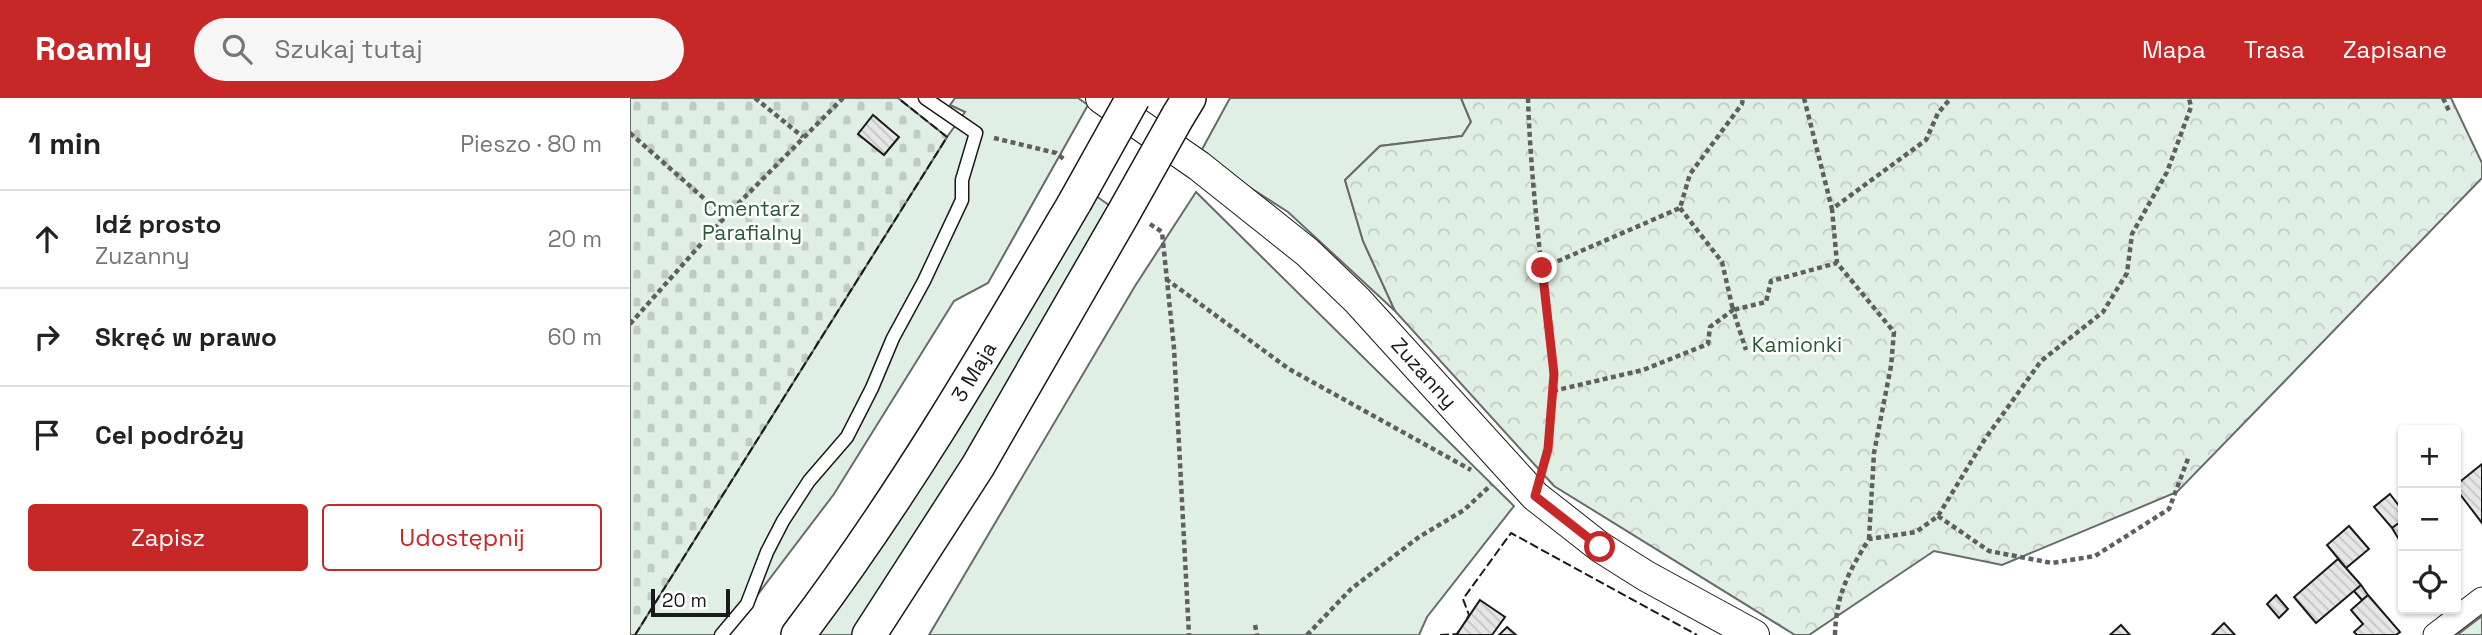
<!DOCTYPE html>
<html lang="pl">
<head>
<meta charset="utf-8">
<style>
  body { margin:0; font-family:"Space Grotesk",sans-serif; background:#f6f6f6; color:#222 }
  .controls { position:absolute; right:21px; bottom:21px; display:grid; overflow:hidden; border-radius:7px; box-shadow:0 2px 5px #0004 }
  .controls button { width:63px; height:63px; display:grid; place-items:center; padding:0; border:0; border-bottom:2px solid #e0e0e0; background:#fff; color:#222; font:35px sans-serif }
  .scale { position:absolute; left:21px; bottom:18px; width:79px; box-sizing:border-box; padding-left:7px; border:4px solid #1a1a1a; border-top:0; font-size:19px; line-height:24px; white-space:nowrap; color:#1a1a1a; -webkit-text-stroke:5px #fff; paint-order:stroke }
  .stop { position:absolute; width:21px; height:21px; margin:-16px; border:5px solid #c62828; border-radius:50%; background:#fff }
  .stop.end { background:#c62828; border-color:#fff; box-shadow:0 2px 7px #0008 }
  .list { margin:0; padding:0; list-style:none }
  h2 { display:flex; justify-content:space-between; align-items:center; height:91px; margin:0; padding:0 28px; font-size:30px }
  h2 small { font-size:23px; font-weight:400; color:#767676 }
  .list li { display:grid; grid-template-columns:46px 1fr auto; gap:21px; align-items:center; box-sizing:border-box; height:98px; padding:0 28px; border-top:2px solid #e0e0e0 }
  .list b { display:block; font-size:26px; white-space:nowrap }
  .list p { margin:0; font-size:23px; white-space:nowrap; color:#767676 }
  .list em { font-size:23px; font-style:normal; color:#767676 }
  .actions { display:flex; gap:14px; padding:21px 28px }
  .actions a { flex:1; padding:16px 0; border:2px solid #c62828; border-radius:7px; text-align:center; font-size:24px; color:#c62828 }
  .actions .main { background:#c62828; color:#fff }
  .icon { flex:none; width:38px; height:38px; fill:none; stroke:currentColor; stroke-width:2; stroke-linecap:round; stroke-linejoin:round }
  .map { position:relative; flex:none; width:1852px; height:537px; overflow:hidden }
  header { display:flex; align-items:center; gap:42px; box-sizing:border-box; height:98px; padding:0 35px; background:#c62828; color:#fff }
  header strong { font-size:33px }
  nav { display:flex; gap:38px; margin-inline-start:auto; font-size:24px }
  .search { width:490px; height:63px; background:#f6f6f6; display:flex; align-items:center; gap:18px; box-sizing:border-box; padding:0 24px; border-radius:38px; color:#767676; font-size:26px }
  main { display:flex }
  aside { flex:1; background:#fff }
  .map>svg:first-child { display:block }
  .green { fill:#e0efe3; stroke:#6a6a6a; stroke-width:2 }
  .forest { fill:url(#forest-crowns); stroke:#6a6a6a; stroke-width:2 }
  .cemetery { fill:url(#cemetery-stones); stroke:#6a6a6a; stroke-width:2 }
  .building { fill:url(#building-back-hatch); stroke:#1a1a1a; stroke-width:2 }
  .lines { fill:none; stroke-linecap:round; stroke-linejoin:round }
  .service-casing { stroke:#1a1a1a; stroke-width:15 }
  .minor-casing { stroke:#1a1a1a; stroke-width:25 }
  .tertiary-casing { stroke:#1a1a1a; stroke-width:32 }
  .secondary-casing { stroke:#1a1a1a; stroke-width:36 }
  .path { stroke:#5f5f5f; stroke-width:4.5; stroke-dasharray:5 3.5; stroke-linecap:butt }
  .service { stroke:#fff; stroke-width:12 }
  .minor { stroke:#fff; stroke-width:23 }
  .tertiary { stroke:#fff; stroke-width:30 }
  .secondary { stroke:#fff; stroke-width:33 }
  .secondary-bridge-casing { stroke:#1a1a1a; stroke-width:36; stroke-linecap:butt }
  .secondary-bridge { stroke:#fff; stroke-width:33 }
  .fence { stroke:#1a1a1a; stroke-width:2; stroke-dasharray:9 3.5; stroke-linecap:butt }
  .route { stroke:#c62828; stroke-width:9 }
  .labels { text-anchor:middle; stroke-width:5; stroke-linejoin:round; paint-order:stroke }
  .park-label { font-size:21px; fill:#2b5a34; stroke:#fff }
  .street-label { font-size:21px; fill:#1a1a1a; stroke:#fff }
</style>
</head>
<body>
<header>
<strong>Roamly</strong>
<div class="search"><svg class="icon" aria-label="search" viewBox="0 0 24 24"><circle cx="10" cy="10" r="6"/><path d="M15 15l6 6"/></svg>Szukaj tutaj</div>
<nav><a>Mapa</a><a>Trasa</a><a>Zapisane</a></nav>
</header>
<main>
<aside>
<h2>1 min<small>Pieszo · 80 m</small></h2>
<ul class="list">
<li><svg class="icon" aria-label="ahead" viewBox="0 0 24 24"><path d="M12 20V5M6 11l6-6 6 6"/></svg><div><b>Idź prosto</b><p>Zuzanny</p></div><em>20 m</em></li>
<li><svg class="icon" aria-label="right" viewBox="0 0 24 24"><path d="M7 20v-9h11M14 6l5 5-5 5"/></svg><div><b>Skręć w prawo</b></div><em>60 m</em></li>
<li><svg class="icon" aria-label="arrive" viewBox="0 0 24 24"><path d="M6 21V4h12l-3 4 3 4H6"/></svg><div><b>Cel podróży</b></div></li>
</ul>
<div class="actions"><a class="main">Zapisz</a><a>Udostępnij</a></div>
</aside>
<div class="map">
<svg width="1852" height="537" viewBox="0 0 1852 537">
  <defs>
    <pattern id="forest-crowns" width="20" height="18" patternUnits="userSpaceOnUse" patternTransform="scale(1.75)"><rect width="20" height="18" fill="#e0efe3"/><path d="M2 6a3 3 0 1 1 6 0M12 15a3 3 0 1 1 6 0" fill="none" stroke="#c0ccc2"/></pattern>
    <pattern id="cemetery-stones" width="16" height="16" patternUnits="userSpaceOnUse" patternTransform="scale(1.75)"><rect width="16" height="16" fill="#e0efe3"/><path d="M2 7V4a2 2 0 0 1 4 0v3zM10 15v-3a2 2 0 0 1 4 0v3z" fill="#c0ccc2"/></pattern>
    <pattern id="building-back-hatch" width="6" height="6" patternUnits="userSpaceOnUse" patternTransform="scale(1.75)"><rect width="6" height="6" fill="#e6e6e6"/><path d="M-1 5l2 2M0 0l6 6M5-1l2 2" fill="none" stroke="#c5c5c5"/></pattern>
  </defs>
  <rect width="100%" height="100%" fill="#fff"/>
  <path class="green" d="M325,0H448L458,7L358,185L324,203L204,396L97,537H5L317,39L335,14L320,7Z
    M600,0H831L841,24L832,38L750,48L715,82L733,143L765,213L658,114L569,57Z
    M566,94L884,408L797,519L789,537H299L505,188Z
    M463,96L479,107L312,400L223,537H187Z
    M1852,518V537H1827Z"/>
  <path class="forest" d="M831,0H1821L1852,65V80L1547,394L1372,467L1304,453L1179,537H1165L924,388L765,213L733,143L715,82L750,48L832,38L841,24Z"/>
  <path class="cemetery" d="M0,0H268L317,39L5,537H0Z"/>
  <path class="building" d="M243,17L269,39L254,57L228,36Z
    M1852,366V425L1826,391V387Z
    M1760,396L1773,413V422L1762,430L1744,409Z
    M1773,422V448L1762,430Z
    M1719,428L1739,451L1716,470L1697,447Z
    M1708,461L1731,487L1686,525L1664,499Z
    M1731,487L1738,497L1732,502L1724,493Z
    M1646,497L1658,511L1649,520L1637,506Z
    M1738,497L1770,534L1766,537H1727L1724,534L1733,526L1721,512Z
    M850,502L875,519L862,537H828L827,536Z
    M1594,525L1605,537H1582Z
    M1491,527L1500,537H1480Z
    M877,529L886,537H869Z"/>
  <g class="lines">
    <defs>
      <path id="service" d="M91,537L117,506L137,454L153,423L179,383L217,339L242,290L263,240L294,183L332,102V82L346,35L295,0"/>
      <path id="minor" d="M1805,537L1852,501"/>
      <path id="tertiary" d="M471,0L569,68L677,154L727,202L905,398L970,449L1016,478L1124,537"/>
      <path id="secondary" d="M548,18L559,0
        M168,537C272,400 358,252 445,104
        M239,537L348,368L493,116"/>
    </defs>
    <use href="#service" class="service-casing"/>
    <use href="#minor" class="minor-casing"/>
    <use href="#tertiary" class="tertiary-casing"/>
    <use href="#secondary" class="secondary-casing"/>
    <path class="path" d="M125,0L173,39
      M898,0C900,64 907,128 914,192C920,253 930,308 913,368
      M1174,0L1202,111
      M1813,0L1819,13
      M0,35L95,119
      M364,40L426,55L435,62
      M1050,110L1092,164L1103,212L1136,204L1141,183L1207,165
      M520,126L532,134L544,250L559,537
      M912,170L1050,110L1060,76L1112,6L1113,0
      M536,181L659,271L841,372
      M0,226L95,119L213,0
      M923,293L1013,272L1078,246L1080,229L1103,212L1116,252
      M1308,418L1359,453L1422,465L1465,458L1539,411L1559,358
      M1239,441L1244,355L1261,268L1264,234L1207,165L1202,111L1296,42L1308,15L1321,0
      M625,527L627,537
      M677,537L721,491L789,439L834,412L861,387
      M1205,537C1206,497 1218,475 1239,441L1286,434L1308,418L1355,341L1411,263L1473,214L1497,175L1502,136L1537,74L1561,9L1559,0"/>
    <use href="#service" class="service"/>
    <use href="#minor" class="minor"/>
    <use href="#tertiary" class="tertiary"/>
    <use href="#secondary" class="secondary"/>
    <defs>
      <path id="secondary-bridge" d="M445,104L503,0
        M493,116L548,18"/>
    </defs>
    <use href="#secondary-bridge" class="secondary-bridge-casing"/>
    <use href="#secondary-bridge" class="secondary-bridge"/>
    <path class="fence" d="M837,521L839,517L833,501L881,435L1067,537
      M5,537L317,39L268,0
      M810,537L827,536L829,533"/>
  </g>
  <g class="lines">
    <path class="route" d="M912,170L924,276L918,351L905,398L970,449"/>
  </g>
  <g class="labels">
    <g class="park-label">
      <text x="122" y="118">Cmentarz<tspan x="122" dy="24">Parafialny</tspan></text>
      <text x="1167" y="254">Kamionki</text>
    </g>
    <g class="street-label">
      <text transform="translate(344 274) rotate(-59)" y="7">3 Maja</text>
      <text transform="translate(794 275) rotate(48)" y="7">Zuzanny</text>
    </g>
  </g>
</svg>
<div class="controls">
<button>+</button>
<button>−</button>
<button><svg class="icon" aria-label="locate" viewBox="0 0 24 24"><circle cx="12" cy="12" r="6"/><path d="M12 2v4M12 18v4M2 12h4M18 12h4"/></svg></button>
</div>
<div class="scale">20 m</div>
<div class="stop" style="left:970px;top:449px"></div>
<div class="stop end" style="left:912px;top:170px"></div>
</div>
</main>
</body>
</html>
